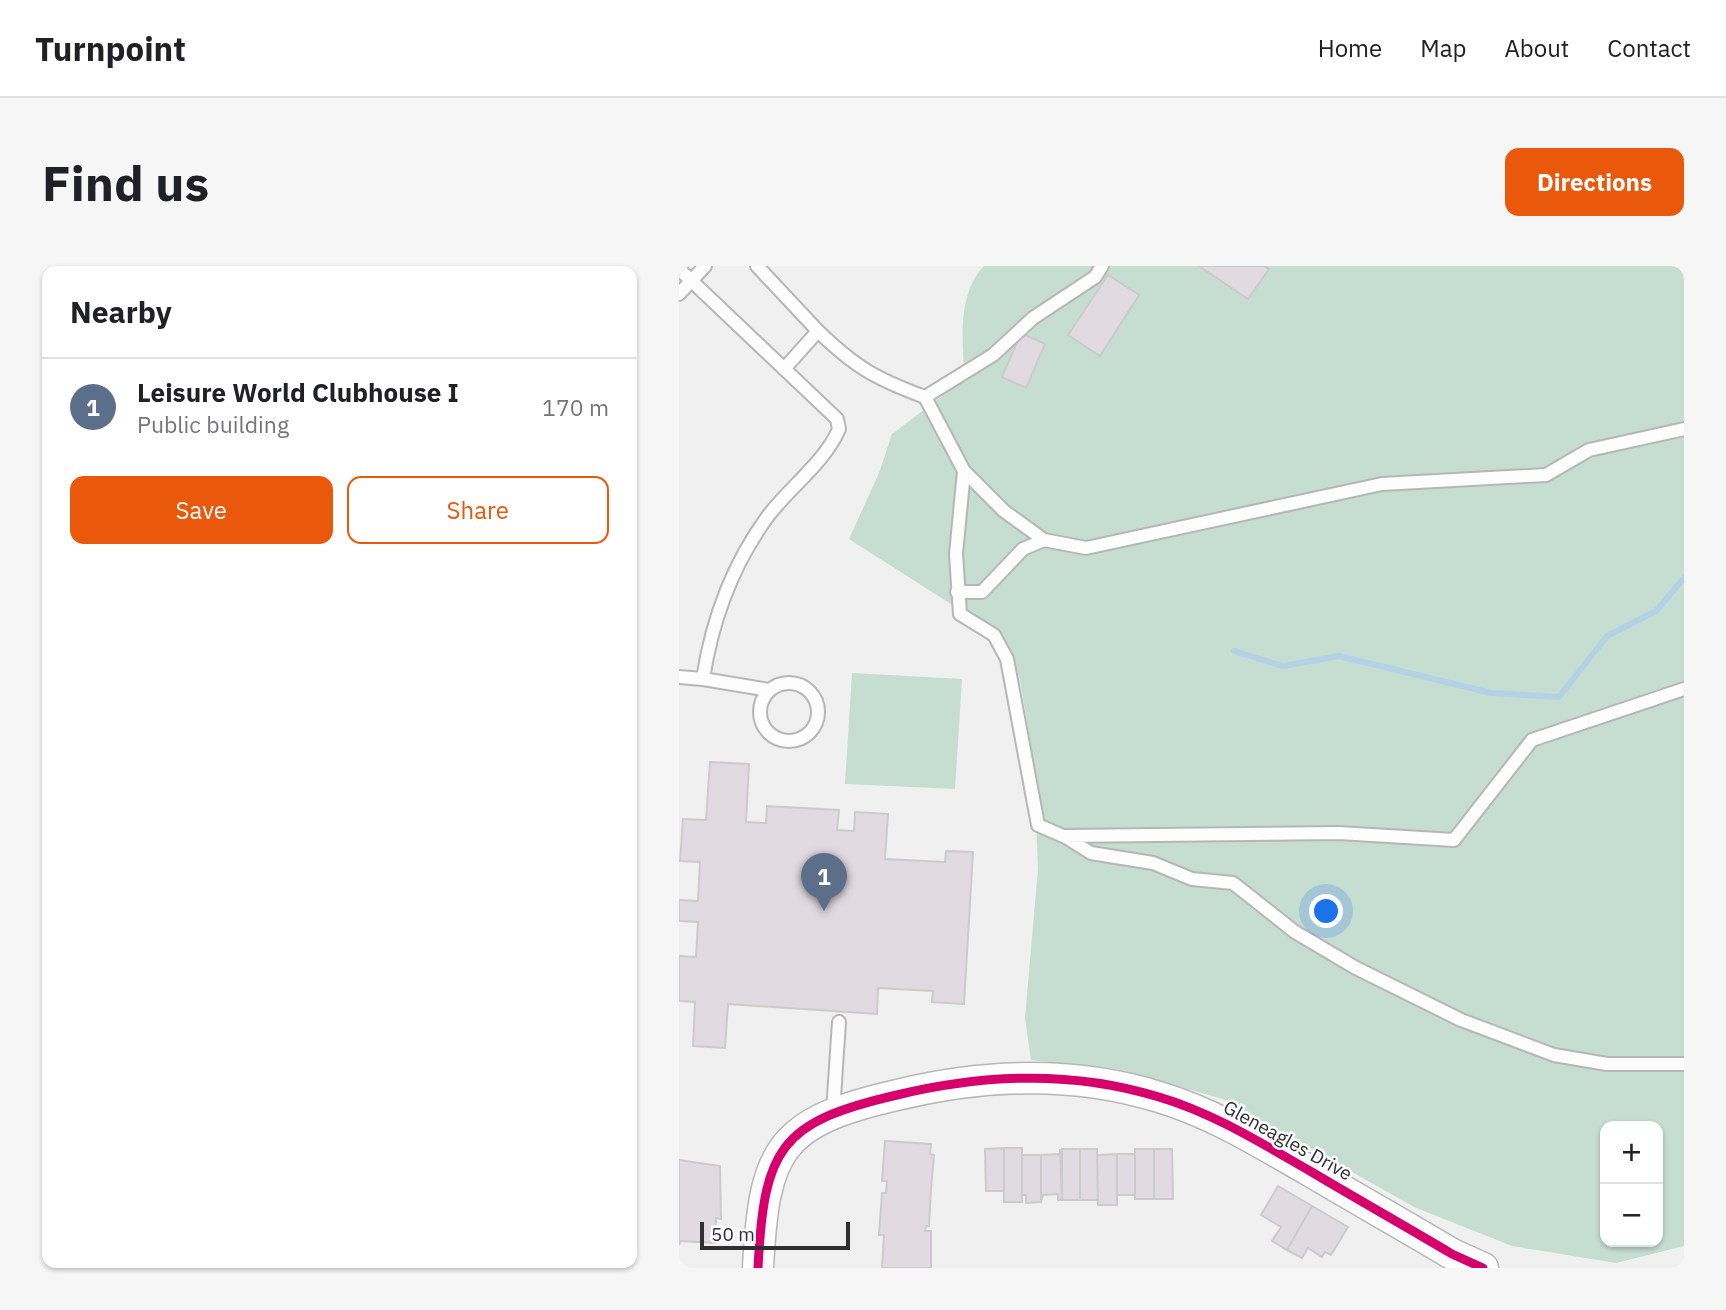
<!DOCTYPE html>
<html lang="en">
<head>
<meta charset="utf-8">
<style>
  body { margin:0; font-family:"IBM Plex Sans",sans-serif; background:#f6f6f6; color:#202124 }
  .controls { position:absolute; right:21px; bottom:21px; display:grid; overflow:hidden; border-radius:14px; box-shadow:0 2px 5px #0004 }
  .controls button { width:63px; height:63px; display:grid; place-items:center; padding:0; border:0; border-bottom:2px solid #e0e0e0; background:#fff; color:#202124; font:35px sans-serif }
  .scale { position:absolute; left:21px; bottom:18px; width:150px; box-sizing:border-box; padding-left:7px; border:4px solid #2f2f30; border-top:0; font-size:19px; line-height:24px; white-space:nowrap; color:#2f2f30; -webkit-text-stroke:5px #fcfcff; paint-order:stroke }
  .you { position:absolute; left:648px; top:646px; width:24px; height:24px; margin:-18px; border:5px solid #fff; border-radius:50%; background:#1a73e8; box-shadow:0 0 0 10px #1a73e833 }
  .badge { display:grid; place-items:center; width:46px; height:46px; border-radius:50%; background:#ea580c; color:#fff; font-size:23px; font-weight:700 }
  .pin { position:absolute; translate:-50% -58px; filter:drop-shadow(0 2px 4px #0008) }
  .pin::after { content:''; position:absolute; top:37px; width:24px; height:21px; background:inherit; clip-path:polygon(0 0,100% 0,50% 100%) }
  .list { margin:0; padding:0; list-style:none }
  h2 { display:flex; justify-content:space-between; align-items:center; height:91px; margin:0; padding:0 28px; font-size:30px }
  h2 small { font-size:23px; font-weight:400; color:#757577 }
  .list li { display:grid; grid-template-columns:46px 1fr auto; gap:21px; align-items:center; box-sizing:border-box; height:98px; padding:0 28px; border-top:2px solid #e0e0e0 }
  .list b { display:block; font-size:26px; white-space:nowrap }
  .list p { margin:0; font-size:23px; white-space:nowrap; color:#757577 }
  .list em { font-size:23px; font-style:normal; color:#757577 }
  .actions { display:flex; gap:14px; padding:21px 28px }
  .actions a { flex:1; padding:16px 0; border:2px solid #ea580c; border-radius:14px; text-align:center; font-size:24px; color:#ea580c }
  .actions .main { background:#ea580c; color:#fff }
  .map { position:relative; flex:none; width:1005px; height:1002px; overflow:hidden; border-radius:14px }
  header { display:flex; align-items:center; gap:42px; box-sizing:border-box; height:98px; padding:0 35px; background:#fff; border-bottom:2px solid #e0e0e0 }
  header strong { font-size:33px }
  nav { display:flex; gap:38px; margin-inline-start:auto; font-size:24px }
  .intro { display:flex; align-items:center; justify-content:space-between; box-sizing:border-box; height:168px; padding:0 42px }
  h1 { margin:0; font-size:49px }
  .button { padding:18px 32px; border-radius:14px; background:#ea580c; color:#fff; font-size:24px; font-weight:700 }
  main { display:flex; gap:42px; padding:0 42px }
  aside { flex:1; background:#fff; border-radius:14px; box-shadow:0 2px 5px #0004 }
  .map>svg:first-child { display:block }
  .green { fill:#c6ddd2; fill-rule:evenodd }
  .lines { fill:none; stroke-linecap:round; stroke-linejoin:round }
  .stream { stroke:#b2d3e6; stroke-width:6 }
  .building { fill:#e1dae1; stroke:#cbcbcc; stroke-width:2 }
  .service-casing { stroke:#b6b6b7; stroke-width:16 }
  .tertiary-casing { stroke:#b6b6b7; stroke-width:33 }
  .service { stroke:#fdfdfd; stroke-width:12 }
  .tertiary { stroke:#fdfdfd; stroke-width:30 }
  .cycleway-casing { stroke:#fcfcff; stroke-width:13 }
  .cycleway { stroke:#d6006c; stroke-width:9 }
  .labels { text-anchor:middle; stroke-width:5; stroke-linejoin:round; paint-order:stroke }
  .street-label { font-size:19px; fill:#2f2f30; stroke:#fcfcff }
</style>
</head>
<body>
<header>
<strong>Turnpoint</strong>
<nav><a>Home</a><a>Map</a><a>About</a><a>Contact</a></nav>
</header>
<div class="intro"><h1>Find us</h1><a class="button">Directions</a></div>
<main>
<aside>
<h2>Nearby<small></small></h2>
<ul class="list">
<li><span class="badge" style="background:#5c6f8a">1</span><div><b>Leisure World Clubhouse I</b><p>Public building</p></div><em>170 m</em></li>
</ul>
<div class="actions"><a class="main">Save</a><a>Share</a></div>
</aside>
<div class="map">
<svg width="1005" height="1002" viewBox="0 0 1005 1002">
  <rect width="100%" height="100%" fill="#f0f0f1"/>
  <path class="green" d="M305,0H1005V980L937,997L833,980L735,941L544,833L438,803L352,794L346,752L359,603L355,498L341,414L325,372L170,273L200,207L213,168L286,113C283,76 278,28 305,0ZM926,860H979V976H926Z
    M173,407L283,413L276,523L166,518Z"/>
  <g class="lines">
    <path class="stream" d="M555,385L604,400L660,390L812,427L880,431L928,370L977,345L1005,312"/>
  </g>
  <path class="building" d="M520,0H585L590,3L569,33Z
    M429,9L460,29L421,90L389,69Z
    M342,67L366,78L347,122L323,111Z
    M31,496L70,498L67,556L87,557L88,540L160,544L158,564L175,565L176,546L209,548L206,593L266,596L267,585L294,586L285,738L253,736L254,725L199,722L198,748L49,738L46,782L14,780L16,736L0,735V690L17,691L19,656L0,655V634L19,635L21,596L1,595L4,553L27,554Z
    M206,875L252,878L251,888L255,889L252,923L250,960H247L246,965H252V1002H203L205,969H200L203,927H207L208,915H203Z
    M325,882H343V936H325Z
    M325,882V925H307L306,883Z
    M381,883L383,934H379V928L364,929L362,936V889L381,888Z
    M383,883H401V934H383Z
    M401,883H418L419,934H401Z
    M456,883H475V933H456Z
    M475,883H493L494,933H475Z
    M438,888H456V929H438Z
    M438,888V939H419L418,889Z
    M343,889H362V936L347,937V929H343Z
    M0,894L41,900L42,953L37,952L36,977L1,975L0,979Z
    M599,920L633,940L608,984L593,975L602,961L582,949Z
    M633,940L669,961L652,989L646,986L643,991L629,982L623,992L608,984Z"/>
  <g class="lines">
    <defs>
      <path id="service" d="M78,0L139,65L105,103
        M423,0L416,11L354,52L314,89L246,131L285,205L325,245L365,274L407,282L703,218L867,209L910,184L1005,163
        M0,3L158,153L160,163C146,196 110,222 89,250C53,299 33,354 24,413L0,411
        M0,28L26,0
        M139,65C176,101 197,113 246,131
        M285,205L277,288L281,348L315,369L328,393L359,559L384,570L660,567L775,574L853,474L1005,423
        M278,326H303L344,283L365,274
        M24,413L90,424
        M81 446a29 29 0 1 1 58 0a29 29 0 1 1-58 0Z
        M385,570L412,587L474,597L513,613L554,617L616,666L677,702L782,754L875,789L928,798H1005
        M154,846L160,756"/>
      <path id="tertiary" d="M79,1002C85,883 100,856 218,829C305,808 393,804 480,831C534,847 582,877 631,905C678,933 726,960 773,988L804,1002"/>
    </defs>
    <use href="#service" class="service-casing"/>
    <use href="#tertiary" class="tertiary-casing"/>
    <use href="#service" class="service"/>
    <use href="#tertiary" class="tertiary"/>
    <defs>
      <path id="cycleway" d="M79,1002C85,883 100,856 218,829C305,808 393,804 480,831C534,847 582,877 631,905C678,933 726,960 773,988L804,1002"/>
    </defs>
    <use href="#cycleway" class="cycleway-casing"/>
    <use href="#cycleway" class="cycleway"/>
  </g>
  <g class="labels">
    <g class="street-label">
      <text transform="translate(609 874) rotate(29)" y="7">Gleneagles Drive</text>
    </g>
  </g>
</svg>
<div class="controls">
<button>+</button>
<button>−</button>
</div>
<div class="scale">50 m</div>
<div class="you"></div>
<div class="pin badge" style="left:145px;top:645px;background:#5c6f8a">1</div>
</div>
</main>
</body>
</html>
